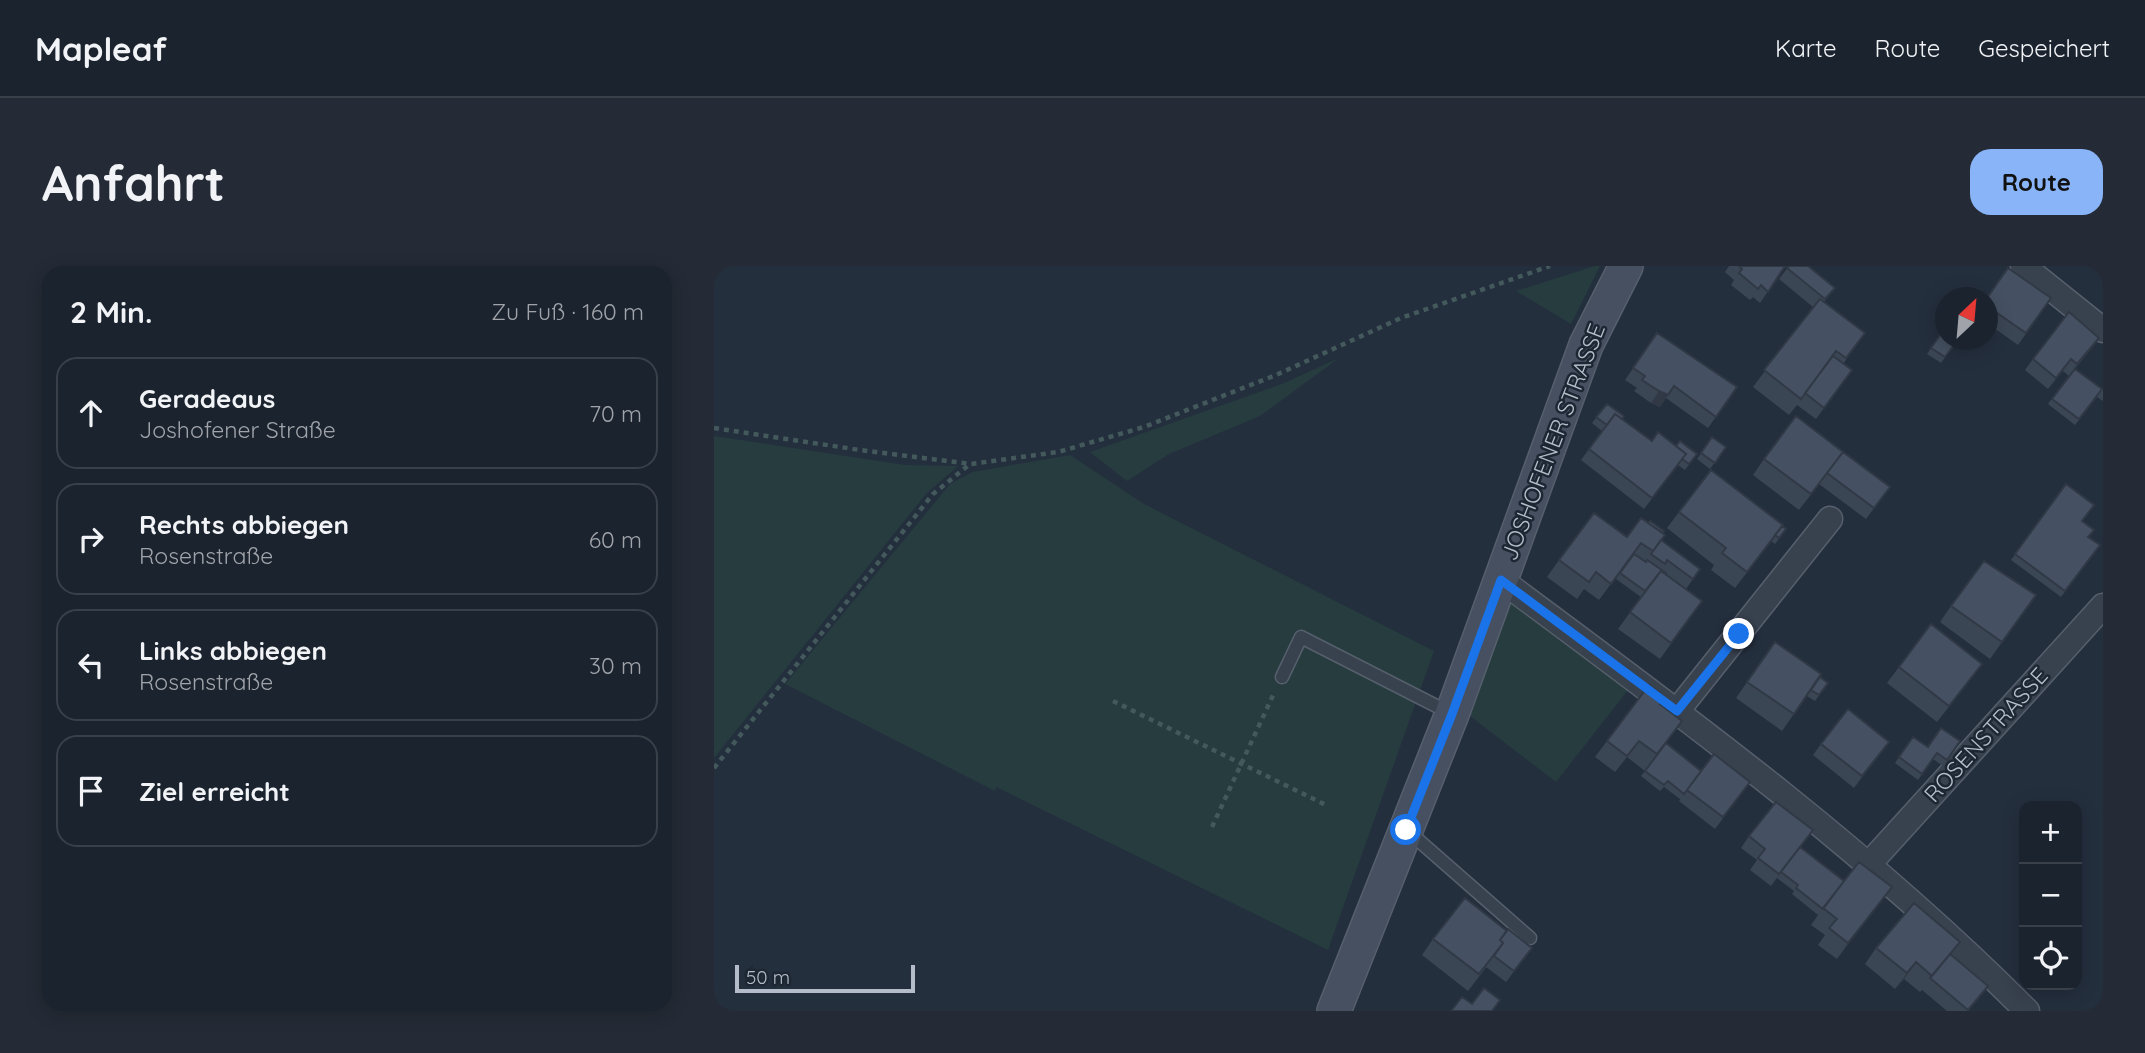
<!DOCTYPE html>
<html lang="de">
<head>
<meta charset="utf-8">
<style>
  body { margin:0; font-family:Quicksand,sans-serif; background:#242b36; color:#f1f3f6 }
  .controls { position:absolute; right:21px; bottom:21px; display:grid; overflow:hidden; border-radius:14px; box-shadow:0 4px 18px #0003 }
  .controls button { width:63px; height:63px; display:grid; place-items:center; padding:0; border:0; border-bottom:2px solid #39404a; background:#1b232e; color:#f1f3f6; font:35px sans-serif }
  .compass { position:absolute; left:1221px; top:21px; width:63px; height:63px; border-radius:50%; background:#1b232e; box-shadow:0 4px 18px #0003; rotate:26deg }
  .scale { position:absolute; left:21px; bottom:18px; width:180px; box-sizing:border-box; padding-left:7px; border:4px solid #b4bcc9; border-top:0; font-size:19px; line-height:24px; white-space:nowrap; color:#b4bcc9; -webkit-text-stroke:5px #1d2633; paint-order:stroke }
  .stop { position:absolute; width:21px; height:21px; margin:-16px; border:5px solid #1a73e8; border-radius:50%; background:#fff }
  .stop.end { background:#1a73e8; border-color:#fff; box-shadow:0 2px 7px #0008 }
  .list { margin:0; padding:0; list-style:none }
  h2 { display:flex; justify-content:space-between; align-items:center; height:91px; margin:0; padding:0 28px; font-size:30px }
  h2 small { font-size:23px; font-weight:400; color:#a0a4aa }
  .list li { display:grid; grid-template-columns:46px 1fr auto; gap:21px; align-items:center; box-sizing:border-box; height:112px; margin:0 14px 14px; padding:0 14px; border:2px solid #39404a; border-radius:21px }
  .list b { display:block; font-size:26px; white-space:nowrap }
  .list p { margin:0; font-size:23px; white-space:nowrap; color:#a0a4aa }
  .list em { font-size:23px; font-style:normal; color:#a0a4aa }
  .icon { flex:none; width:38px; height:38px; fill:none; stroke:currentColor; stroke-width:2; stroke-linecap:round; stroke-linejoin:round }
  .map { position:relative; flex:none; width:1389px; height:745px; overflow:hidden; border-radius:21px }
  header { display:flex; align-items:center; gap:42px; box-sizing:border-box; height:98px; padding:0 35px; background:#1b232e; border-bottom:2px solid #39404a }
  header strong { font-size:33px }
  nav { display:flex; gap:38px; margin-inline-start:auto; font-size:24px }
  .intro { display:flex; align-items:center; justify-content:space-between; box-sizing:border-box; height:168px; padding:0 42px }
  h1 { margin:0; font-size:49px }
  .button { padding:18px 32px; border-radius:21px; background:#8ab4f8; color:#111; font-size:24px; font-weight:700 }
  main { display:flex; gap:42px; padding:0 42px }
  aside { flex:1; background:#1b232e; border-radius:21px; box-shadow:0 4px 18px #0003 }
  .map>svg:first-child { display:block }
  .green { fill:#263c3f }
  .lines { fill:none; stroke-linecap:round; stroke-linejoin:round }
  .lane-casing { stroke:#565f6c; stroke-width:15 }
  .street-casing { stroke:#565f6c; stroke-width:27 }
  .secondary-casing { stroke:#565f6c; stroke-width:36 }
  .path { stroke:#44595c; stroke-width:4.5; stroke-dasharray:5 5; stroke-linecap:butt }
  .lane { stroke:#38414e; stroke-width:12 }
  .street { stroke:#38414e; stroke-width:24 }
  .secondary { stroke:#465061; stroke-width:33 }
  .wall { fill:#3b4654 }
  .shaded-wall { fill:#303945 }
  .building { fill:#455162; stroke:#303945; stroke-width:2 }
  .route { stroke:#1a73e8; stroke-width:9 }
  .labels { text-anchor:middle; stroke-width:5; stroke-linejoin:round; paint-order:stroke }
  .street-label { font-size:23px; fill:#b4bcc9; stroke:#1d2633 }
</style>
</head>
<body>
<header>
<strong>Mapleaf</strong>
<nav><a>Karte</a><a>Route</a><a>Gespeichert</a></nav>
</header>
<div class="intro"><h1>Anfahrt</h1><a class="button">Route</a></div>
<main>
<aside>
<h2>2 Min.<small>Zu Fuß · 160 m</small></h2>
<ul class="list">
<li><svg class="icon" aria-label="ahead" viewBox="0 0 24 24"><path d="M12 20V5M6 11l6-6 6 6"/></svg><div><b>Geradeaus</b><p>Joshofener Straße</p></div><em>70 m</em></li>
<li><svg class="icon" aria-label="right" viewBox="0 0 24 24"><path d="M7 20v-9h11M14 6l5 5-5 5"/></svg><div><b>Rechts abbiegen</b><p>Rosenstraße</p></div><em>60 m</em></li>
<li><svg class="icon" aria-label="left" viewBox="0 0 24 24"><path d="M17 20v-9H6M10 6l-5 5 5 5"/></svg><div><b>Links abbiegen</b><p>Rosenstraße</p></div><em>30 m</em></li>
<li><svg class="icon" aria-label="arrive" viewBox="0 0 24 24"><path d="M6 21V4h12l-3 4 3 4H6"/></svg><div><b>Ziel erreicht</b></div></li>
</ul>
</aside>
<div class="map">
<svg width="1389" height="745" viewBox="0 0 1389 745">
  <rect width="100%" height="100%" fill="#242f3e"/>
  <path class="green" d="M881,0H886L857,58L802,25Z
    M625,92L546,150L455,188L413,215L376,186L568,118Z
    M0,170L191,199L244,200L212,228L0,492Z
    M356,189L430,238L720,385L614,684L282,521L281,525L71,418L237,217L259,206Z
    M791,335L813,343L918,419L842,516L752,447Z"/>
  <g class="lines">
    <defs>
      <path id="lane" d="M568,411L587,371L738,448
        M695,566L816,672"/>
      <path id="street" d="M1309,0L1389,64
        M787,314C969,449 1153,584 1313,745
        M963,445L1116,253
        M1155,598L1389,340"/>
      <path id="secondary" d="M620,745L738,448L872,79L912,0"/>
    </defs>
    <use href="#lane" class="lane-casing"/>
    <use href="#street" class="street-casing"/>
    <use href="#secondary" class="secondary-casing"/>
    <path class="path" d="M0,162L146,184L257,198L344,186L430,161L562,109L687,52L836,0
      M399,435L612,539
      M0,502L219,228L256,198
      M498,561L561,425"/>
    <use href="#lane" class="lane"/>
    <use href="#street" class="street"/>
    <use href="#secondary" class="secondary"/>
  </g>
  <path class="wall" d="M1015,0H1071L1046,37L1039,31L1036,34L1017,19L1020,14L1011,6Z
    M1075,0L1121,22L1110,36L1151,67L1129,98L1138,104L1102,153L1083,139L1075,149L1039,121L1099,41L1065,13Z
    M1273,32H1337L1304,79L1273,57Z
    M1231,62L1244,74L1227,97L1213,88Z
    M943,67L1023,121L994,162L952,132L946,141L937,137L920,125L923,122L911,114Z
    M1377,83L1361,103L1388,123L1389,121V135L1383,131L1361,159L1334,138L1359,104L1355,110L1349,105L1334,123L1311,104L1319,93Z
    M893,138L908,153L938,175L962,180L983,188L971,204L964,199L930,243L867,194L888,165L878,157Z
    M998,171L1012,181L996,203L983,193Z
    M1050,193L1176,221L1152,253L1105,218L1085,244L1039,209Z
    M1352,218L1375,271L1386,279L1347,331L1297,294Z
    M965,246L1068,260L1072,263L1061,278L1057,275L1021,322L997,304L1000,299L953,262Z
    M949,267L947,274L986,303L972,323L988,335L946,393L904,363L927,331L902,313L905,307L885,334L870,323L863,333L833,311L845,294L913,271Z
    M1322,329L1276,393L1226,356L1237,340Z
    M1061,376L1114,417L1101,435L1093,430L1096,425L1068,465L1022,432Z
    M1185,401L1256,414L1223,456L1173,417Z
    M947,438L952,477L987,505L1028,527L1001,563L965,535L967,532L966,533L950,521L946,525L927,510L931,505L913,491L901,506L881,491L893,475Z
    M1199,471L1214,481L1246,475L1229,500L1219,493L1204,514L1181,497Z
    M1107,478L1167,487L1140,522L1099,489Z
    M1035,570L1086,582L1130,615L1178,621L1123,693L1104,679L1111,669L1097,659L1104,649L1078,628L1080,625L1063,612L1065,609L1057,620L1036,604L1043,594L1027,582Z
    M793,665L818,682L792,716L772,701L774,699L754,725L708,689L719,673Z
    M1162,682L1237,689L1274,720L1254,745H1233L1208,724L1206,726L1190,713L1181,723L1151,698Z"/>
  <path class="shaded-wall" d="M1385,72L1377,83L1355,110L1363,98Z
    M1357,93L1349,105L1334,123L1342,112Z
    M945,125L954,129L946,141L937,137Z
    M1175,476L1167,487L1140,522L1148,510Z
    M1178,621L1166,637L1123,693L1134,677Z
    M1202,696L1190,713L1181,723L1193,707Z
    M1274,720L1266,731L1254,745H1253Z"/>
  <path class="building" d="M1025,0H1071L1054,26L1047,19L1044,23L1025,7L1028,3Z
    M1075,0H1094L1121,22L1111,33L1073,2Z
    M1294,2L1337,32L1312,67L1273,40V32Z
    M1106,33L1151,67L1132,92L1122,85L1087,133L1050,104Z
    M1355,46L1385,72L1363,98L1357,93L1342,112L1319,93Z
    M1231,62V74H1244L1231,91L1217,82Z
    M943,67L1023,121L1002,151L960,120L954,129L945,125L928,114L931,110L919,102Z
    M1119,90L1138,104L1110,142L1091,127Z
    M1361,103L1388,123L1365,153L1338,133Z
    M893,138L910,150L908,153L901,148L893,159L882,151Z
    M901,148L938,175L944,166L972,188L938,232L875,183Z
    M1082,150L1129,186L1097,228L1050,193Z
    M998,171L1012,181L1001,197L987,187Z
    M966,175L983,188L975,198L968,193L972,188L962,180Z
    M1129,186L1176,221L1160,242L1113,207Z
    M997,204L1069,259L1033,306L1008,287L1012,282L965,246Z
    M1352,218L1380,239L1368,255L1380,264L1374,271L1386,279L1351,325L1301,288Z
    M880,247L913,271L927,252L951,269L939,285L927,277L897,318L882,306L875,316L845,294Z
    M936,255L950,265L949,267L934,257Z
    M1068,260L1072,263L1065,272L1061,269Z
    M947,274L986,303L979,313L953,294L951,298L937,288Z
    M920,288L932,296L933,294L952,307L951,308L947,305L931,325L906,307Z
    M1270,295L1322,329L1288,376L1237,340Z
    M947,305L988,335L957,377L916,346Z
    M1217,358L1268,398L1235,440L1185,401Z
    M1061,376L1107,408L1080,448L1033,416Z
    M1106,411L1114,417L1105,429L1097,424Z
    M935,419L951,432L946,438L968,455L943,488L925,475L913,490L893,475Z
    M1134,443L1175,476L1148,510L1107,478Z
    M1227,462L1246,475L1233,494L1223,487L1208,508L1185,491L1199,471L1214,481Z
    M952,477L987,505L970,528L954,515L950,519L931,505Z
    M1000,488L1036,516L1009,551L973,524Z
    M1062,536L1099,564L1065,608L1044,592L1051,583L1035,570Z
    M1086,581L1130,615L1109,643L1082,622L1084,619L1067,606Z
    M1145,596L1178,621L1134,677L1115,662L1123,653L1109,642Z
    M751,632L793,665L786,674L789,677L765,708L719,673Z
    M1200,637L1246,676L1218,710L1202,696L1193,707L1162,682Z
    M794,663L818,682L800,705L780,690L789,677L786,674Z
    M1236,688L1274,720L1254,744L1216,712Z
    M770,722L786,734L778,745H737L748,731L758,738Z"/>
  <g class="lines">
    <path class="route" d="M692,564L738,448L787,314L963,445L1025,368"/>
  </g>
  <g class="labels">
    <g class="street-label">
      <text transform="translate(839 176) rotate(-69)" y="8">JOSHOFENER STRASSE</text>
      <text transform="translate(1272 469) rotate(-48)" y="8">ROSENSTRASSE</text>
    </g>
  </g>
</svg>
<div class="controls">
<button>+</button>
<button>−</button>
<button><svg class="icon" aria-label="locate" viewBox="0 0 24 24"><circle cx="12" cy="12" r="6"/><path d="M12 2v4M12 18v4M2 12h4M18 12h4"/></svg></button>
</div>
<svg class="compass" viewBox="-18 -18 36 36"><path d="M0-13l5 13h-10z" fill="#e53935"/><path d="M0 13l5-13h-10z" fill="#a0a4aa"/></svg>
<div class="scale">50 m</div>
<div class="stop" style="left:692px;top:564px"></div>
<div class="stop end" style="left:1025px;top:368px"></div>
</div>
</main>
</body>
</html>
